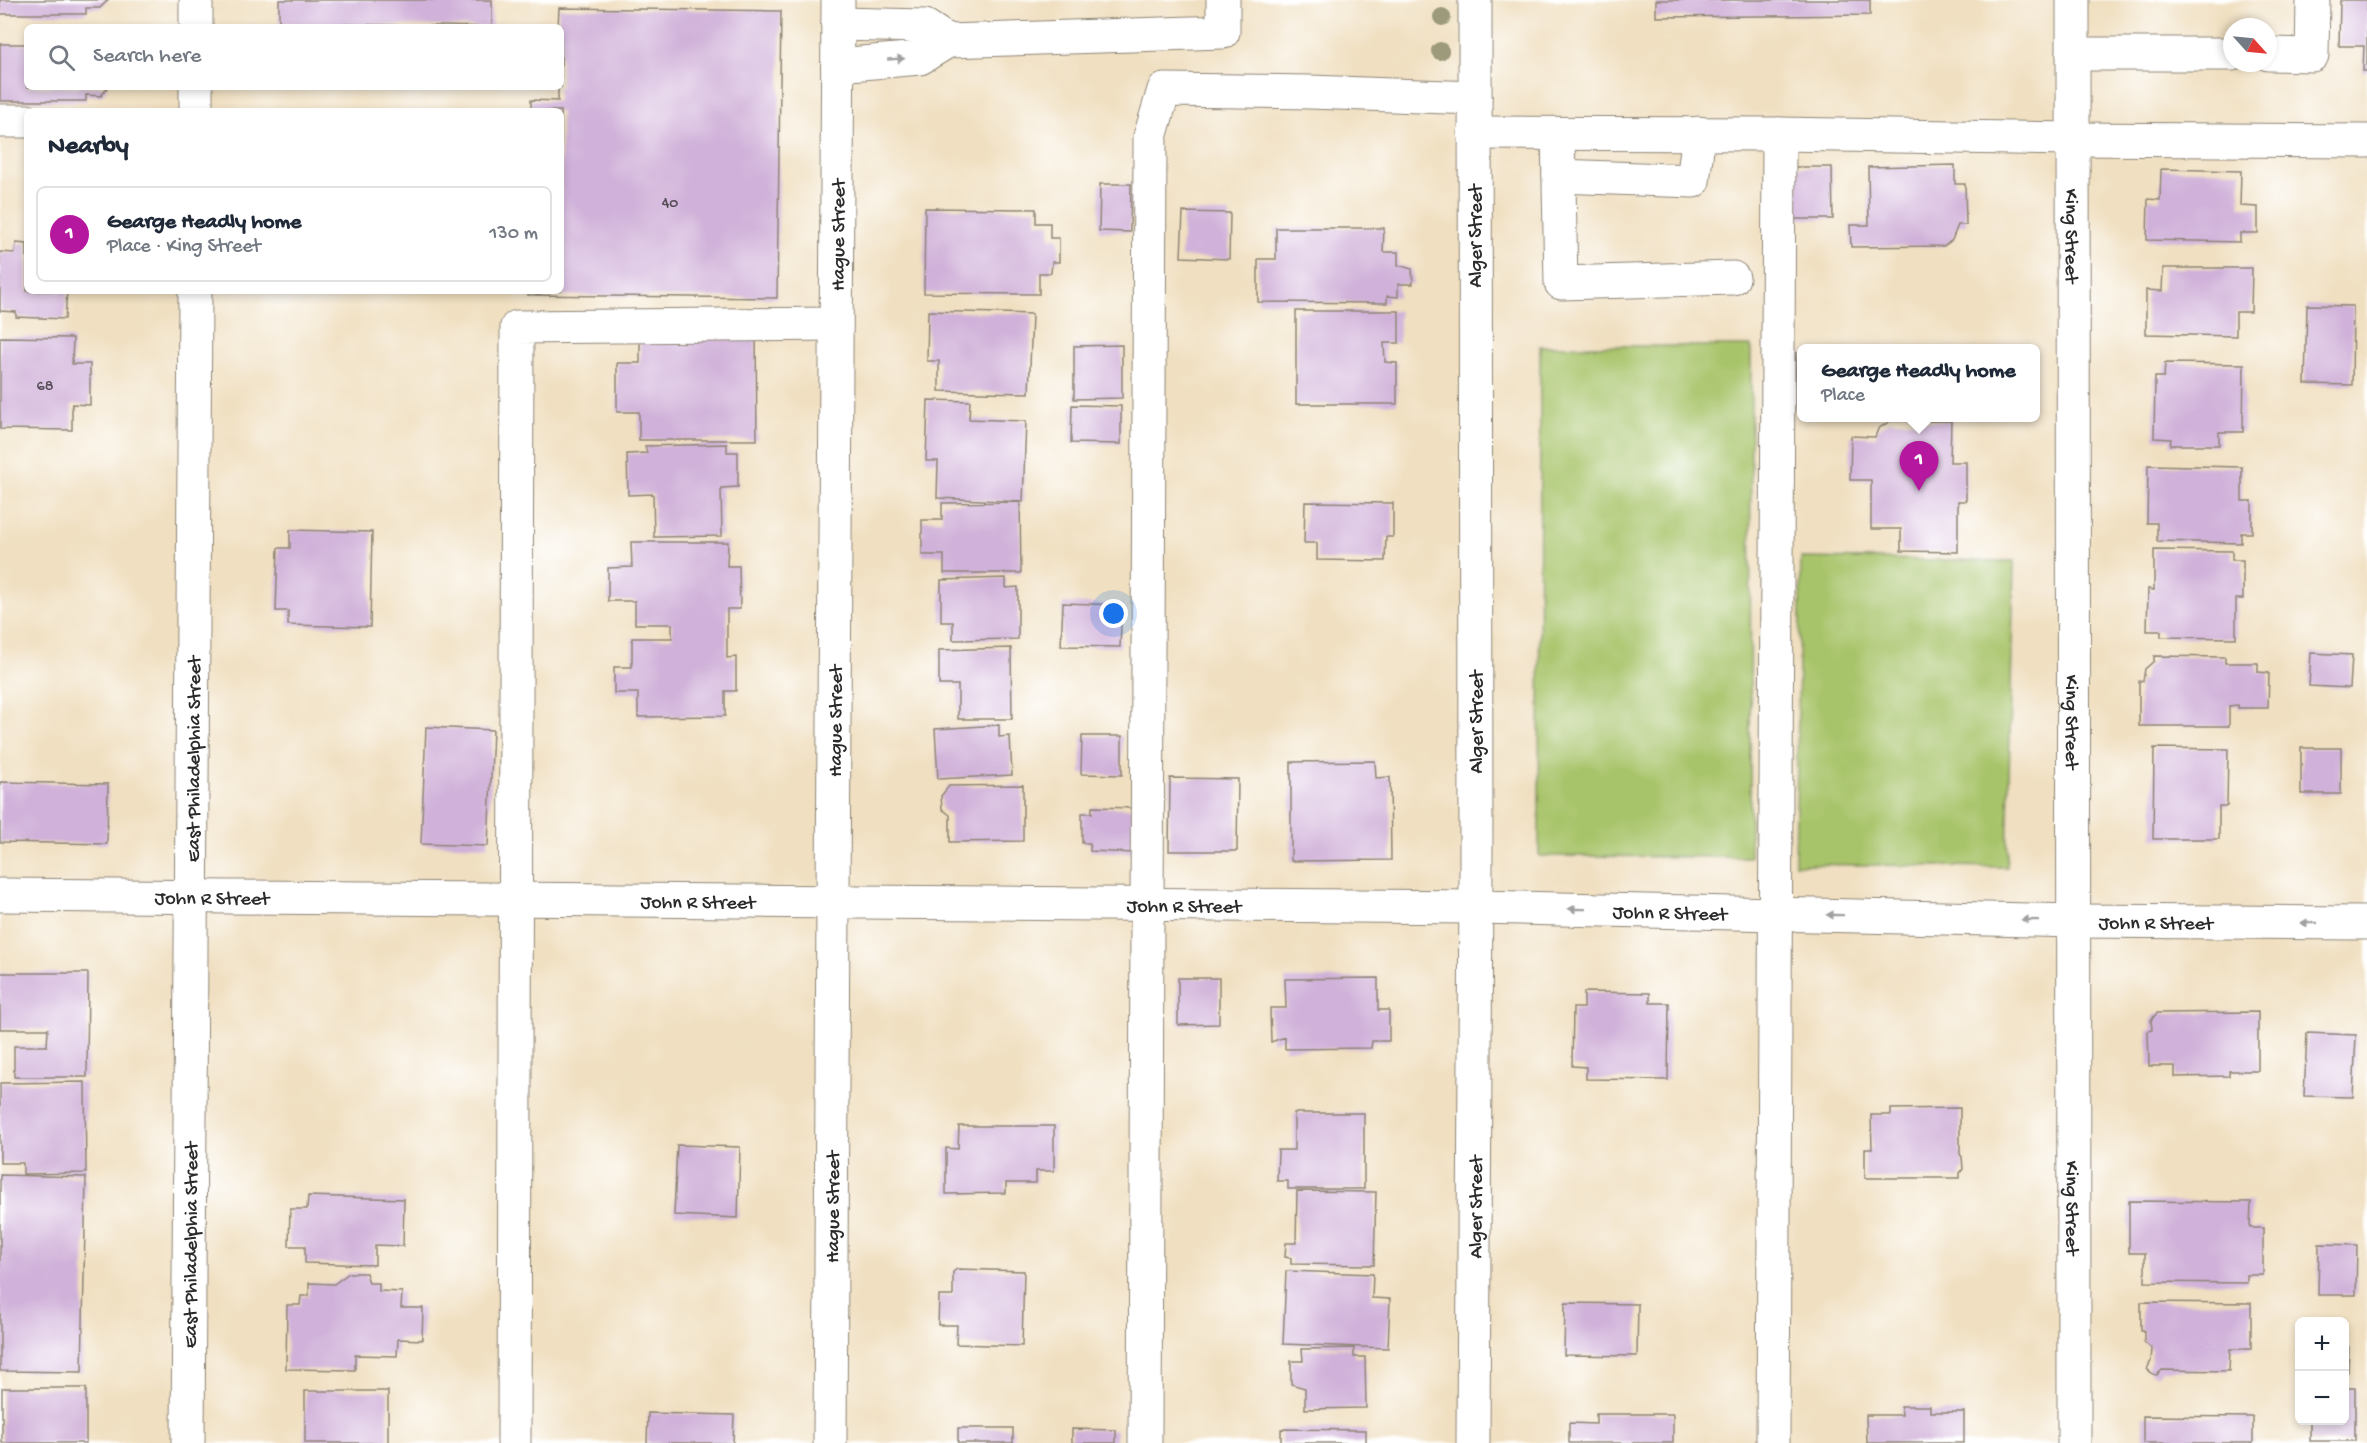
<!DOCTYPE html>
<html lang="en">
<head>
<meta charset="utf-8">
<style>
  body { margin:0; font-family:"Gochi Hand",sans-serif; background:#f2f2f3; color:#1f2937 }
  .controls { position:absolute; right:18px; bottom:18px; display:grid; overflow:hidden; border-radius:9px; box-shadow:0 3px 9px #0003 }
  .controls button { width:54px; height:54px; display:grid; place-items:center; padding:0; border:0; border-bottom:2px solid #e0e1e3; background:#fff; color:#1f2937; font:30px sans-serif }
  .compass { position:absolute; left:2223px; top:18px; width:54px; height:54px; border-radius:50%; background:#fff; box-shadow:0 3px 9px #0003; rotate:117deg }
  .you { position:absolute; left:1114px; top:614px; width:21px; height:21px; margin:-15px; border:4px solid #fff; border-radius:50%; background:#1a73e8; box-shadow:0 0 0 9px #1a73e833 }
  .badge { display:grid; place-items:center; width:39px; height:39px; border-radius:50%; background:#b5179e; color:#fff; font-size:20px; font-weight:700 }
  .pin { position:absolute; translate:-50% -50px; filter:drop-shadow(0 2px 3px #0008) }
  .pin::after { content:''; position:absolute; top:32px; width:21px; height:18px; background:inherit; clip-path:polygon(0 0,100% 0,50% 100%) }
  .popup { position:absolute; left:1797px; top:344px; width:243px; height:78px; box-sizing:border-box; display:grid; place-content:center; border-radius:9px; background:#fff; filter:drop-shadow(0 2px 4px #0005); font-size:20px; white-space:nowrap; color:#747a83 }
  .popup b { font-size:22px; color:#1f2937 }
  .popup::after { content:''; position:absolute; left:50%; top:100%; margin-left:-12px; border:12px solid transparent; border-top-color:#fff }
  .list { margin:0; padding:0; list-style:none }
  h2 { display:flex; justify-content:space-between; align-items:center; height:78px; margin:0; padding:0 24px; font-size:26px }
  h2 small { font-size:20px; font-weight:400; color:#747a83 }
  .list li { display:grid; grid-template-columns:39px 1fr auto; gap:18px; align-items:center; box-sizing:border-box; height:96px; margin:0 12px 12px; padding:0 12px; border:2px solid #e0e1e3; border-radius:9px }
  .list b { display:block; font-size:22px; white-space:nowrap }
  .list p { margin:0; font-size:20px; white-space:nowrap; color:#747a83 }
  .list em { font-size:20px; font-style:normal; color:#747a83 }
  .icon { flex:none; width:33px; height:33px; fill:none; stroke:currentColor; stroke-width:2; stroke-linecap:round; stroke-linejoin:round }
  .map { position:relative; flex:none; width:2367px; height:1443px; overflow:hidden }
  .search { position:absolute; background:#fff; box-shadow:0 3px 9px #0003; left:24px; top:24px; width:540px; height:66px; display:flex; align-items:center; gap:15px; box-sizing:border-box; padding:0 21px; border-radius:9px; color:#747a83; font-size:22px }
  .panel { position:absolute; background:#fff; box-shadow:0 3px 9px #0003; left:24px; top:108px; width:540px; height:186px; border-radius:9px }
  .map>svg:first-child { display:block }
  .green { fill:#a8c46b; stroke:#6a784b; stroke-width:1.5 }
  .building { fill:#d0b1d9 }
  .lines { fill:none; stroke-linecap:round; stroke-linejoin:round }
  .minor-casing { stroke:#8e8576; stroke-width:35 }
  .minor { stroke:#fff; stroke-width:33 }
  .tree { fill:#9c9a7a }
  .oneway { fill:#a0a0a0 }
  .labels { text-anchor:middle; stroke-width:4.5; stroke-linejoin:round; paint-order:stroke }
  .number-label { font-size:16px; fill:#544c56 }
  .street-label { font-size:20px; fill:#2b2b2b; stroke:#fff }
</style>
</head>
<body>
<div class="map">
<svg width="2367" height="1443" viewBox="0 0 2367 1443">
  <rect width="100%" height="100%" fill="#fff"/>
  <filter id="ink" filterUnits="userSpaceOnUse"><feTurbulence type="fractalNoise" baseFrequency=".0167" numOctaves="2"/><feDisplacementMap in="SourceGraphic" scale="12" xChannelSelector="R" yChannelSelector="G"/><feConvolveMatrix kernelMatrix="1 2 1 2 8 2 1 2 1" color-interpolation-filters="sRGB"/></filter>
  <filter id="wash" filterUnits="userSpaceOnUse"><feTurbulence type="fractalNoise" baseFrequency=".008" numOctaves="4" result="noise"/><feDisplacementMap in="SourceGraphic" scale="24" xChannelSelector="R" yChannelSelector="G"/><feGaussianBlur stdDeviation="1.35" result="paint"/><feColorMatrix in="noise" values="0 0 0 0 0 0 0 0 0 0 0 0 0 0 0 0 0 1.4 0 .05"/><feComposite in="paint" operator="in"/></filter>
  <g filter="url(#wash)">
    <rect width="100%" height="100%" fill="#f0dfc0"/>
    <path class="green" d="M1540,346H1751L1750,857L1539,856Z
      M1801,558L2014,561L2007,867L1795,864Z"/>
    <g id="blocks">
      <path class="building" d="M0,0H108L100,8H86V14H0Z
        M279,0H492V27L279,23Z
        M1656,0H1870V15L1656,17Z
        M2340,0H2367V71H2363L2364,46H2339Z
        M559,8L781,11L777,298L528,295V291H561V111H531V100L558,101V87H561V27H558Z
        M0,44H27V87H108L101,96L86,95V101H0Z
        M1955,165V184H1965L1966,225H1958L1952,240L1944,246L1851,247L1850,225H1869L1868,167Z
        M1792,167H1832L1833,219H1792Z
        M2161,169L2241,171L2240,206L2258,207V233H2240V242L2147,240L2148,199L2160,200Z
        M1100,184H1131L1130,232L1099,231Z
        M925,208L1036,209V223H1050V238H1059V262H1052L1051,273H1039V294L924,293Z
        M1183,212L1230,213L1229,259L1181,257Z
        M1276,228H1384L1383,252H1398V265L1412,269L1413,284H1398V297L1387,296V303L1258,302V259H1276Z
        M16,243L27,244V291H67L65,319L16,317V312L0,311V252L15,253Z
        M2163,268H2252L2251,312H2236V336L2146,334V290L2162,291Z
        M2307,305L2353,306L2352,385L2305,384Z
        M928,311L1032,314L1029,393L939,391V361H927Z
        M1296,311H1399V343H1384L1385,362L1397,363V404H1296Z
        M640,334H756L757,440H639V412H617V363H640Z
        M0,337L73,338L72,364H90V405L72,404V430L0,429Z
        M1122,345V398L1074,399V346Z
        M1796,353H1802V409H1797Z
        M2165,363L2244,364L2243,432H2219V445H2170L2171,439L2154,438L2155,377H2164Z
        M928,400L970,401L969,419L1026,421L1023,502L937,498L938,461H926Z
        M1072,405L1121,406V444L1071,443Z
        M1890,421H1951L1950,462H1966V501H1958V552L1901,551V529H1871V480H1850L1851,436L1875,437L1878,429Z
        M727,444V452H738V487L721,488L722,536L654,537L653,494L628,495L627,454L647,453L645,446Z
        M2148,465L2242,467V501H2252V533H2241V543L2157,541V523H2147Z
        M1020,502L1021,573H944V555H922V520H942V503Z
        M1305,502L1393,503V537H1386L1385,561L1317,560V543H1304Z
        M290,530L372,532L370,627L288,625V611H276L278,548H290Z
        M631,542H728L727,566H739L740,609H727V658L736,657V691H725V716L638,717V693H614V667H632V638H672V624H635V601H608V568L632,567Z
        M2154,550L2232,551V560H2243V599H2236V638L2161,637V631H2147L2148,589L2154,590Z
        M1006,578V588L1018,587V639L953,640V622H941V580Z
        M1063,603L1122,605L1120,647L1061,646Z
        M1011,648L1012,719H958V685H939V650Z
        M2311,653L2352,655L2350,688L2309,686Z
        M2154,656L2225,657V663H2258V672L2269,673L2268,708H2238V705L2229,706V726H2139V681H2143L2145,669L2154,661Z
        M999,725V737L1010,736L1012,775L938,779L935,729Z
        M426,727L493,730L488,846L421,844Z
        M1082,736H1122V775L1081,774Z
        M2154,748L2228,749L2227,806H2219V839H2153Z
        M2301,748H2341V794H2301Z
        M1375,761L1376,778L1390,777L1391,860L1291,861V762Z
        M1170,778L1238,779L1237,851H1169Z
        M0,782L108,784L107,844L0,842Z
        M1023,785V841L950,842V815L942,809L941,796L949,786Z
        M1092,807L1135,808V853L1090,851V843H1082V813H1092Z
        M0,973H88L87,1077H14V1046H47L48,1029H0Z
        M1178,978H1219V1024L1178,1025Z
        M1378,978V1010H1389V1041H1372L1371,1048L1285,1049V1037L1271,1042L1270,1008H1286L1285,979Z
        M1584,992L1650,993V1003H1669L1668,1080L1586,1079V1067L1572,1066L1573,1008H1584Z
        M2258,1012V1071H2229V1076L2175,1077V1066H2149L2148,1031L2152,1030L2151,1020L2157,1013Z
        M2307,1033L2356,1035L2353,1097L2304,1096Z
        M85,1082L86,1173L23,1174V1163H0V1083Z
        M1960,1108V1154L1962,1157L1963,1169L1960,1173V1178H1865V1149H1872L1871,1115H1891V1109Z
        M1294,1113H1364V1189H1288V1181H1277L1278,1150H1294Z
        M959,1126H1054V1171H1036V1183H1006V1193L946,1194V1148L958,1149Z
        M677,1145L740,1147L738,1218L674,1215Z
        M0,1175L86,1177L82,1372L0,1371Z
        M1297,1191L1376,1192L1374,1265L1291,1264V1258L1285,1257L1286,1243H1296Z
        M308,1196L404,1199L403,1246L375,1245V1265L305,1263V1246H289L290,1209H307Z
        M2129,1201L2251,1202L2250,1228H2263V1275H2247V1283L2145,1282V1253H2129Z
        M2319,1244L2357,1245L2356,1295H2318Z
        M957,1269L1024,1271L1022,1346L956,1344L957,1325H938L939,1296H953V1272Z
        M1286,1271L1373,1274L1372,1298L1390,1299L1388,1348L1283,1344Z
        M349,1273H366L369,1283H379V1291L402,1292L401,1308H423L422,1340L398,1339L397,1356L355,1355V1370L286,1369L287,1305H300L301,1296H309V1283L334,1284Z
        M2141,1302L2251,1303V1349H2230L2229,1371L2162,1370L2157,1375L2153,1374L2147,1369L2151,1361L2152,1349L2144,1342V1331H2141Z
        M1565,1303L1638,1304L1637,1356L1564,1355Z
        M2344,1347H2349L2348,1372H2344Z
        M1354,1348V1357H1365L1366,1408L1305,1409V1388L1291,1384V1361H1303L1302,1349Z
        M2,1388H86V1443H2Z
        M2344,1388H2355V1441H2310V1420H2344Z
        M305,1391H388V1443H305Z
        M1901,1406H1930V1412H1964V1443H1867L1866,1415H1902Z
        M648,1413L734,1415L733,1443H647Z
        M1596,1414H1673V1443H1569V1423L1596,1424Z
        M2143,1416L2253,1417V1443H2143Z
        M958,1428H1013V1443H958Z
        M1072,1429L1116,1430V1443H1072Z
        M1281,1429L1366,1430V1443H1281Z"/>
    </g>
  </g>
  <g filter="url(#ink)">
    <use href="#blocks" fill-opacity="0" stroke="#8e8576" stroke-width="1.5"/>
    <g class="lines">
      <defs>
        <g id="minor">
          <path id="s1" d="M2073,0L2074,1443"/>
          <path d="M196,27V0"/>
          <path d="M948,41L1223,32V0"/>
          <path d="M2073,54H2232"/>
          <path d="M2268,54L2312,55L2313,0"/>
          <path d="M838,65L920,58L948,41L925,26L838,24"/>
          <path d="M196,111V87"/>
          <path d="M0,121H27"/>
          <path d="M1474,133L1779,134L2072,139L2367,141"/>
          <path d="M1558,134L1561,283L1733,278"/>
          <path d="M1559,176L1693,181L1699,133"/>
          <path id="s2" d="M0,895L1476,907L2074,921L2367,923"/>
          <path id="s3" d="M188,1443L195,291"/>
          <path d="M514,1443L517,327L836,324"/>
          <path id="s4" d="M830,1443L838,0"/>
          <path d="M1145,1443L1150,137L1164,90L1310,92L1475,98"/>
          <path id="s5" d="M1473,1443L1476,869L1475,0"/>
          <path d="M1773,1443L1779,134"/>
        </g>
      </defs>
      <use href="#minor" class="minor-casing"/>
      <use href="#minor" class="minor"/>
    </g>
    <g class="tree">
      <circle cx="1442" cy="17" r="9"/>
      <circle cx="1440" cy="51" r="9"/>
    </g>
    <defs><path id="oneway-solid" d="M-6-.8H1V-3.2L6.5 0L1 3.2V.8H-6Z" transform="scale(1.5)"/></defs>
    <g class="oneway">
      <use href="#oneway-solid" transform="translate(896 59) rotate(-3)"/>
      <use href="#oneway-solid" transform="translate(1577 909) rotate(-179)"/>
      <use href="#oneway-solid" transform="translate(1835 915) rotate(-179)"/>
      <use href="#oneway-solid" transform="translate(2030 920) rotate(-179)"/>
      <use href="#oneway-solid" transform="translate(2309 923) rotate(-180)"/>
    </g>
  </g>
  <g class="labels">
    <g class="number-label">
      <text x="670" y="207">40</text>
      <text x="45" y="390">68</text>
    </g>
    <g class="street-label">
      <text dy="7" stroke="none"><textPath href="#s4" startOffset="1208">Hague Street</textPath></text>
      <text transform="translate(1474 236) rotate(-90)" y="7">Alger Street</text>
      <text dy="7" stroke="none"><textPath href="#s1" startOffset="236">King Street</textPath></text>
      <text dy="7" stroke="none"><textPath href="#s1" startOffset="722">King Street</textPath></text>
      <text dy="7" stroke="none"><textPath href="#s4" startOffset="722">Hague Street</textPath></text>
      <text transform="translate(1475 722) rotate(-90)" y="7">Alger Street</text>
      <text dy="7" stroke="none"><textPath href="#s3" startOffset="684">East Philadelphia Street</textPath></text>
      <text dy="7" stroke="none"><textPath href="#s2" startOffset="212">John R Street</textPath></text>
      <text dy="7" stroke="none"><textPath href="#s2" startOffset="698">John R Street</textPath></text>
      <text dy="7" stroke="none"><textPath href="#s2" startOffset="1184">John R Street</textPath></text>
      <text dy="7" stroke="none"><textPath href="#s2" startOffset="1670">John R Street</textPath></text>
      <text dy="7" stroke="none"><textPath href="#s2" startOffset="2156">John R Street</textPath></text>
      <text dy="7" stroke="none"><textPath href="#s4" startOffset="236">Hague Street</textPath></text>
      <text dy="7" stroke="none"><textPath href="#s5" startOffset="236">Alger Street</textPath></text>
      <text dy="7" stroke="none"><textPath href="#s1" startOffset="1208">King Street</textPath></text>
      <text dy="7" stroke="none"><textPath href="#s3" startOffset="198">East Philadelphia Street</textPath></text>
    </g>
  </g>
</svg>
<div class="controls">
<button>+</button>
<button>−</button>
</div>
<svg class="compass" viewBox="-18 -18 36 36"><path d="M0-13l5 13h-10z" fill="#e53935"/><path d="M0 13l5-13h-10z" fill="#747a83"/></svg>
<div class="you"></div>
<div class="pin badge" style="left:1919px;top:491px">1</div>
<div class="popup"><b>Gearge Headly home</b>Place</div>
<div class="search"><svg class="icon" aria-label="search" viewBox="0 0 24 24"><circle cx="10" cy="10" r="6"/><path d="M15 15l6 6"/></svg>Search here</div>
<section class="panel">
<h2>Nearby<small></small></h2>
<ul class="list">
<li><span class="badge">1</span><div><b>Gearge Headly home</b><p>Place · King Street</p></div><em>130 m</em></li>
</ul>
</section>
</div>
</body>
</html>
